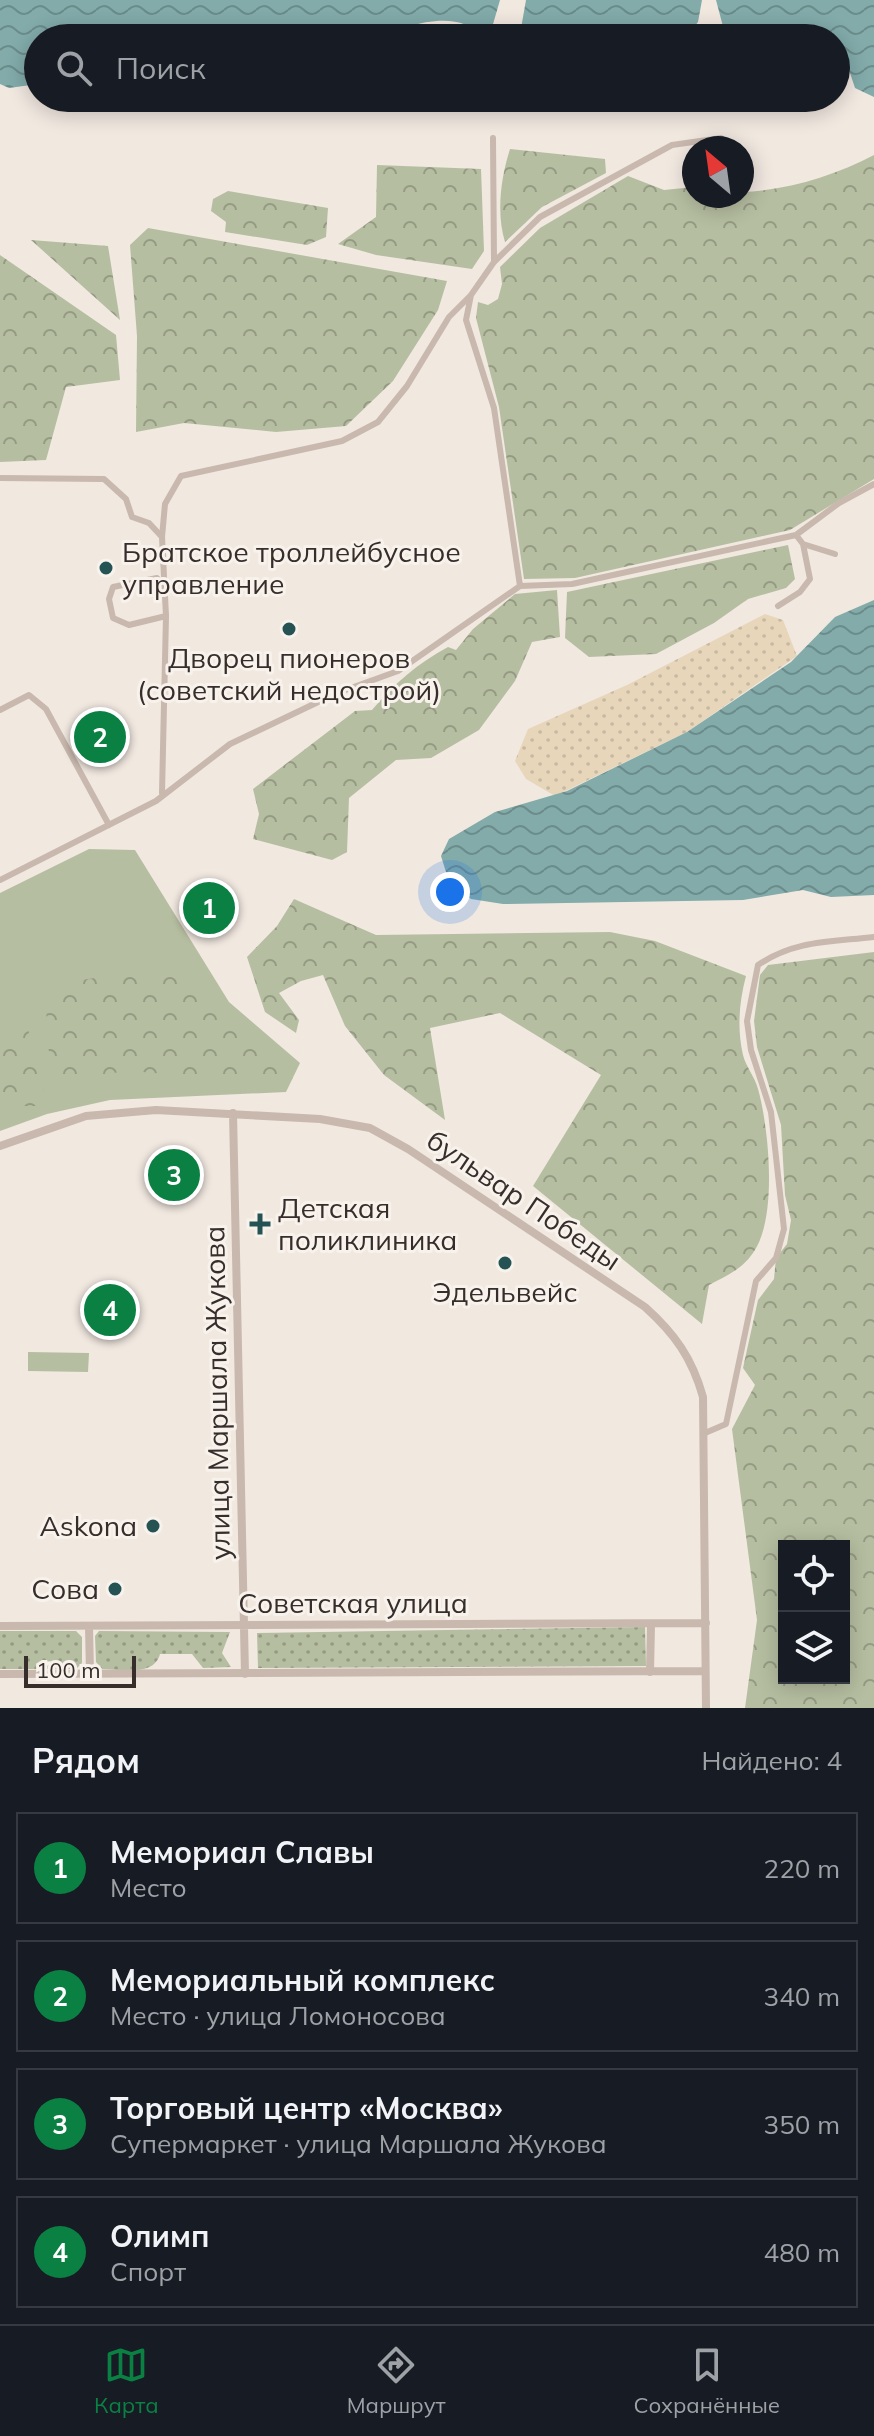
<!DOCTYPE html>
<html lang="ru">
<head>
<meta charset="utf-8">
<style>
  body { margin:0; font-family:Mulish,sans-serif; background:#20242c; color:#f1f3f6 }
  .controls { position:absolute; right:24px; bottom:24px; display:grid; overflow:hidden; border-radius:0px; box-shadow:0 4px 20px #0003 }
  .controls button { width:72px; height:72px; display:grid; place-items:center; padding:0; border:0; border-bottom:2px solid #363941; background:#171b24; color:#f1f3f6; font:40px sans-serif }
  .compass { position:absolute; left:682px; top:136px; width:72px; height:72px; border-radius:50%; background:#171b24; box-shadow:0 4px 20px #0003; rotate:331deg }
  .scale { position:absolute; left:24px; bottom:20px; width:112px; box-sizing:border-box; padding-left:8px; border:4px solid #372e2b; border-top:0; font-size:22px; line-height:28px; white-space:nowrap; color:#372e2b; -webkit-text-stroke:6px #f8f2ec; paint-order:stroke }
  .you { position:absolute; left:450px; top:892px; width:28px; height:28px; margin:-20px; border:6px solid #fff; border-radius:50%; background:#1a73e8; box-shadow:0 0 0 12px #1a73e833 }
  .badge { display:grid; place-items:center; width:52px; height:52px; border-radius:50%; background:#0b8043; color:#fff; font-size:26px; font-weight:700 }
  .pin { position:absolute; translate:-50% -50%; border:4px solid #fff; box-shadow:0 2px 8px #0006 }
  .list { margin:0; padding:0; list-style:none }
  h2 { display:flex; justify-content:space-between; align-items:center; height:104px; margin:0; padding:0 32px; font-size:34px }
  h2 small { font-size:26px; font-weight:400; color:#9ea1a6 }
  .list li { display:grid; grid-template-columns:52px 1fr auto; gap:24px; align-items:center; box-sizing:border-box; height:112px; margin:0 16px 16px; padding:0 16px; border:2px solid #363941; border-radius:0px }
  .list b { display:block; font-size:30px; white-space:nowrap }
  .list p { margin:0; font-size:26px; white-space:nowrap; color:#9ea1a6 }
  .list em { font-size:26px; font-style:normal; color:#9ea1a6 }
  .icon { flex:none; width:44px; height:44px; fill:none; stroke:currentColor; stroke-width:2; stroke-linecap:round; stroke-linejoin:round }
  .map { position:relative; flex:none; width:874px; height:1708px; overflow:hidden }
  .search { position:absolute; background:#171b24; box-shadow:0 4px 20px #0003; left:24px; right:24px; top:24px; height:88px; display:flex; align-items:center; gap:20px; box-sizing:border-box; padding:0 28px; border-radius:44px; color:#9ea1a6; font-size:30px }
  .sheet { height:616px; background:#171b24 }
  nav { display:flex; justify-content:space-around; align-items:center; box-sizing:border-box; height:112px; border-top:2px solid #363941; background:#171b24; font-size:22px; color:#9ea1a6 }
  nav a { display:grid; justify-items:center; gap:4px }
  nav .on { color:#0b8043 }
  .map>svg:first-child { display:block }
  .grass { fill:#b6bea1 }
  .forest { fill:url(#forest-crowns); fill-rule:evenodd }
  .sand { fill:url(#sand-dots) }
  .park { fill:url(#park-dots) }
  .water { fill:url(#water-waves) }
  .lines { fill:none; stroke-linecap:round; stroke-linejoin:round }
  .minor { stroke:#c8b8ad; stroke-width:6 }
  .tertiary { stroke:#c8b8ad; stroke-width:8 }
  .poi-dot { fill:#255354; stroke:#f8f2ec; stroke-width:3 }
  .labels { text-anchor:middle; stroke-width:6; stroke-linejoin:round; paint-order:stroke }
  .poi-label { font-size:28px; fill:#372e2b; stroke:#f8f2ec; text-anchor:start }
  .street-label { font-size:28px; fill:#372e2b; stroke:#f8f2ec }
</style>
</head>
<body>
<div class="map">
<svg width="874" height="1708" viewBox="0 0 874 1708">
  <defs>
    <pattern id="forest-crowns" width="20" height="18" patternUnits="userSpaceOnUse" patternTransform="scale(2)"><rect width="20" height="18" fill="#b6bea1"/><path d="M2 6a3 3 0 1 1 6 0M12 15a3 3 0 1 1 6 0" fill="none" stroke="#959b83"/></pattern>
    <pattern id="sand-dots" width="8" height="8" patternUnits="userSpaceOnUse" patternTransform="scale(2)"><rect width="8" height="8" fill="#e8d6bb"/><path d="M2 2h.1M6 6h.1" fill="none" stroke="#c8b8a1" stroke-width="1.8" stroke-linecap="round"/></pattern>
    <pattern id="park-dots" width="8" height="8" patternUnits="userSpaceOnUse" patternTransform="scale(2)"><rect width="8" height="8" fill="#b6bea1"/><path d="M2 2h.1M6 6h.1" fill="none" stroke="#959b83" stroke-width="1.8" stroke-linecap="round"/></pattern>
    <pattern id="water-waves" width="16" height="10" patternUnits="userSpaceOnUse" patternTransform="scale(2)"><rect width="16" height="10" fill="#82abaa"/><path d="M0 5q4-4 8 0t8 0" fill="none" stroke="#6b8c8b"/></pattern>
  </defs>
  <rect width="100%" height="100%" fill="#f1e8e0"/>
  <path class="grass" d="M89,849L135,850L229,1002L300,1063L286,1092L110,1100L47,1114L0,1131V893Z
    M28,1352L89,1353L88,1372L28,1371Z"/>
  <path class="forest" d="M510,149L605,159L606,173L542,207L505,242C496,213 501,177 510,149Z
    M874,155V479L790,530L575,578L524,579L499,407L476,318L478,302L488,305L498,299L502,284L500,267L540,228L628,176L664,190L694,187V196H742V192C788,190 834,176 874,155Z
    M377,165L481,169L484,251L472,269L376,255L338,244L376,217Z
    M228,191L328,208L326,237L307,245L225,232L226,222L211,211L213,199Z
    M148,228L447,281L438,310L393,381L346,426L276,432L184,423L136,432L137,336L130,245Z
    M31,240L108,246L120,320Z
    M0,255L116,335L120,380L66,387L46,460L0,462Z
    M788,545L795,579L786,588L748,599L714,623L656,654L589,657L565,638L567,592Z
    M557,590L560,637L532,642L515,681L479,730L431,758L396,760L349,798L347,852L332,860L253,839L259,814L253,789L355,711L372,710C394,684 418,663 448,647L456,650L473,629L515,594Z
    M294,899L376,935L610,932L655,941L746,976C739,1002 737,1029 743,1055C746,1067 755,1077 758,1089C769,1128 778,1219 753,1253C741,1270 726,1276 709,1285L702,1324L533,1186L601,1075L500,1013L430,1028L445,1120L384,1075L345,1026L323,975L301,981L279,993L299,1020L296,1033L265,1012L247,957L277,926Z
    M874,952V1708H745L757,1620L732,1429L755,1385L743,1368L758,1300L774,1279L776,1258L787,1244L791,1220L785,1195L781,1125L757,1047L754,1021L760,975L768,965ZM784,1546H844V1678H784Z
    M148,970L183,971L211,994L293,1079L246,1081L131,1071L59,1079L44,1037L48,1000L68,982Z
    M27,1026L45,1086L36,1106H0V1029Z"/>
  <path class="sand" d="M765,614L783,620L797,656L687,732L555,796L526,779L515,761L528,729L627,685Z"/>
  <path class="park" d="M645,1627L646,1666L258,1668L257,1633Z
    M0,1631H76L82,1637V1663L76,1669H0Z
    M99,1631L230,1632L222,1653L231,1667L203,1668L192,1654H160C154,1677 122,1669 102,1669L96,1662L95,1636Z"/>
  <path class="water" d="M0,0H500L489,38H480C463,7 404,25 379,38H38V84L9,88L0,84Z
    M526,0H702L698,22L691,31L683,33L671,28L652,38L606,34L598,38H563L537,27L520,34Z
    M716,0H874V97L855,88L848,67L836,68V38H726Z
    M874,600V895L831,897L803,890L743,900L503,904L471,899L460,889L446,872L441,856L449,839L495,812L567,791L687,732L791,662L835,617Z"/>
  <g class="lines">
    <path class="minor" d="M493,138L494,262L471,295L466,320L494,408L520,586
      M494,262L540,217L672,145L721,138
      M0,478L104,479L126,499L132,517L149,523L162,537
      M803,544L835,554
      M166,587L157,578L113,587L109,599L113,618L129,625L166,616
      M778,606L800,592L810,579L803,544L796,535
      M0,710L29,695L46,709L109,825
      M162,793L166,616L162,537L165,504L181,476L342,441L378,422L407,386L449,317L471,295
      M0,880L156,801L230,744L337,693L398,671L520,586L572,584L796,535L839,503L874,484
      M705,1433L726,1424L756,1281L776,1258L784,1229L771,1112L751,1050L747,1021L758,965C795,940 831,942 874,937"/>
    <path class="tertiary" d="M233,1113L245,1674
      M0,1146L86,1116L156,1110L320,1119L370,1128L408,1149L645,1307C675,1334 692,1358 703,1397L706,1708
      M0,1626L706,1623
      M89,1626L90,1674
      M650,1672L651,1624
      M0,1674L705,1671"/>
  </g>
  <g class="poi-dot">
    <circle cx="106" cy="568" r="8"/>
    <circle cx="289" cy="629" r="8"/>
    <path d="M256 1212h8v8h8v8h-8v8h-8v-8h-8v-8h8z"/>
    <circle cx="505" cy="1263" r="8"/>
    <circle cx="153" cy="1526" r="8"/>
    <circle cx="115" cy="1589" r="8"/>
  </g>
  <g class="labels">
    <g class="poi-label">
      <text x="122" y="562">Братское троллейбусное<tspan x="122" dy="32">управление</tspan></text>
      <text x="289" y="668" text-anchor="middle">Дворец пионеров<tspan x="289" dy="32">(советский недострой)</tspan></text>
      <text x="278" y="1218">Детская<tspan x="278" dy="32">поликлиника</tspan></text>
      <text x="505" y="1302" text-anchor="middle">Эдельвейс</text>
      <text x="137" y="1536" text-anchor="end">Askona</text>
      <text x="99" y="1599" text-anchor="end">Сова</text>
    </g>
    <g class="street-label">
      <text transform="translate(524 1200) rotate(34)" y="10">бульвар Победы</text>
      <text transform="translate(217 1393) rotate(-91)" y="10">улица Маршала Жукова</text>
      <text x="353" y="1613">Советская улица</text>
    </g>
  </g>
</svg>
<div class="controls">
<button><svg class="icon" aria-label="locate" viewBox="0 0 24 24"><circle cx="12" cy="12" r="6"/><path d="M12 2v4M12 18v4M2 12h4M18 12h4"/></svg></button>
<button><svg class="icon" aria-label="layers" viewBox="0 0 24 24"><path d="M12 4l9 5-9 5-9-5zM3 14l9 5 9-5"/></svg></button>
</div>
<svg class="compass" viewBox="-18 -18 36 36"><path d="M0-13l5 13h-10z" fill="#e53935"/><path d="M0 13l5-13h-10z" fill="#9ea1a6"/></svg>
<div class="scale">100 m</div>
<div class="you"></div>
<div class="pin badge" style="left:209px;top:908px">1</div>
<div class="pin badge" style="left:100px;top:737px">2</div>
<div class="pin badge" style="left:174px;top:1175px">3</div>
<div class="pin badge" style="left:110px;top:1310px">4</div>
<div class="search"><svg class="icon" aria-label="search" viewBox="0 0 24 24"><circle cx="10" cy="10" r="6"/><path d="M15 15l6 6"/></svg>Поиск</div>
</div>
<section class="sheet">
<h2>Рядом<small>Найдено: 4</small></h2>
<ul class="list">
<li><span class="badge">1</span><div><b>Мемориал Славы</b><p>Место</p></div><em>220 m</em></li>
<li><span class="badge">2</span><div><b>Мемориальный комплекс</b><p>Место · улица Ломоносова</p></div><em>340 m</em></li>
<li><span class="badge">3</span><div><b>Торговый центр «Москва»</b><p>Супермаркет · улица Маршала Жукова</p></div><em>350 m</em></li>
<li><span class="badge">4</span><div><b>Олимп</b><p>Спорт</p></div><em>480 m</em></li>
</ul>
</section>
<nav>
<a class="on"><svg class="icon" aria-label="map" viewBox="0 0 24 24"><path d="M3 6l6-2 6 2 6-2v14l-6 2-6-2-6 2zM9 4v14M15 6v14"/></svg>Карта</a>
<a><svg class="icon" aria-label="directions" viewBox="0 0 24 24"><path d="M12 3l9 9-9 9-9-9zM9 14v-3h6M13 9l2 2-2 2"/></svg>Маршрут</a>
<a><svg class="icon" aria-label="saved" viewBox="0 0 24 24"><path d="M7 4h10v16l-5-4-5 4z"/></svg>Сохранённые</a>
</nav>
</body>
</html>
